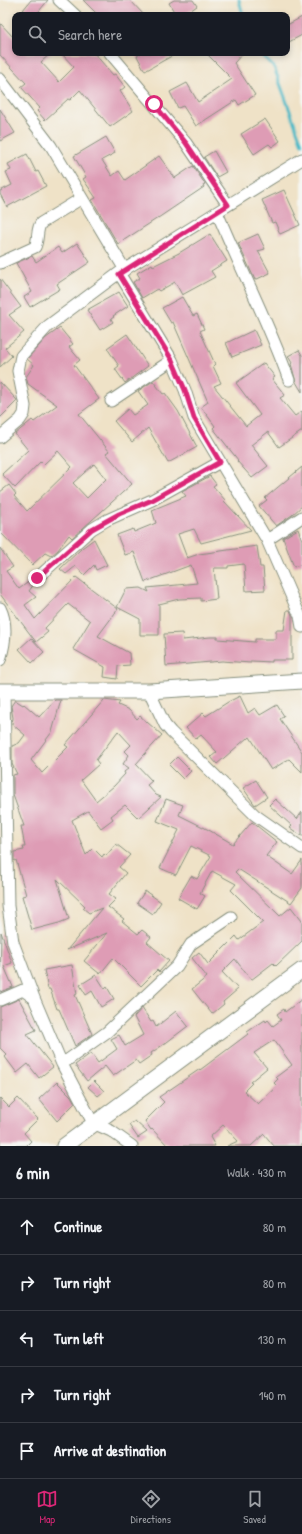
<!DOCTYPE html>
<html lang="en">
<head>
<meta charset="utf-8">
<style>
  body { margin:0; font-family:"Patrick Hand",sans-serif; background:#20242c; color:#f1f3f6 }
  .stop { position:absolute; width:12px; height:12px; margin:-9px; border:3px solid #db2777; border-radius:50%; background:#fff }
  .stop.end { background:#db2777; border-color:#fff; box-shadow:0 1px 4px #0008 }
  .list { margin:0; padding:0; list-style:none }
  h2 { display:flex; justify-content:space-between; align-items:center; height:52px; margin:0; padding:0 16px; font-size:17px }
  h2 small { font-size:13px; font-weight:400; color:#9ea1a6 }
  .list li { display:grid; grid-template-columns:26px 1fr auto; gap:12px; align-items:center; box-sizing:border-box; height:56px; padding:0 16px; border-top:1px solid #363941 }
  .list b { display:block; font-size:15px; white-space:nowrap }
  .list em { font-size:13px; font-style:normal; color:#9ea1a6 }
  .icon { flex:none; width:22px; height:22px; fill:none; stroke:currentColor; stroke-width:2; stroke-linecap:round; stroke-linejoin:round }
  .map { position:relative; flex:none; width:302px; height:1146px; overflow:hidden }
  .search { position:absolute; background:#171b24; box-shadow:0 2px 6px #0003; left:12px; right:12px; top:12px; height:44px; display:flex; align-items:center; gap:10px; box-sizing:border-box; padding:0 14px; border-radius:8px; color:#9ea1a6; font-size:15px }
  .sheet { height:332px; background:#171b24 }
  nav { display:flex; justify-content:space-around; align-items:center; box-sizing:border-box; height:56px; border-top:1px solid #363941; background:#171b24; font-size:11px; color:#9ea1a6 }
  nav a { display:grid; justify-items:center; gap:2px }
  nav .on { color:#db2777 }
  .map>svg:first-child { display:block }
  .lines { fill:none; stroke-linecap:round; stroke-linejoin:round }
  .stream { stroke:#4dbac7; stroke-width:3 }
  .building { fill:#de9cb5; fill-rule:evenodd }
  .minor-casing { stroke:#87907e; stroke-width:13 }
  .major-casing { stroke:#87907e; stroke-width:17 }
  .minor { stroke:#fff; stroke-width:11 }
  .major { stroke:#fff; stroke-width:15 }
  .route { stroke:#db2777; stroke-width:5 }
</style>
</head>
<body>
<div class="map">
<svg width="302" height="1146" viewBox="0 0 302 1146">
  <rect width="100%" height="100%" fill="#f6f6f2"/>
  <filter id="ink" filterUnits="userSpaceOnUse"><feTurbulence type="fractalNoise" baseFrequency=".025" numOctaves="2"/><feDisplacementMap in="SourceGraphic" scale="8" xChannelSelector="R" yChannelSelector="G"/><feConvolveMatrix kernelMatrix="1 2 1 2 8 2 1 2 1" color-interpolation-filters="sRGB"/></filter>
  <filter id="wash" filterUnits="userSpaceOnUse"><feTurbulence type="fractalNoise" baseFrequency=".012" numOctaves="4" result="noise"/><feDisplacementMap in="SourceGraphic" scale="16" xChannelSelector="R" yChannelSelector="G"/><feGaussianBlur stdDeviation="0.9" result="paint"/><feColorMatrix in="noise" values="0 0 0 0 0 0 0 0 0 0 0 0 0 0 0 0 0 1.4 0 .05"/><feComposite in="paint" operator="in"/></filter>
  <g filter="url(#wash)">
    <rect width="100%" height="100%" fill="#efe2c7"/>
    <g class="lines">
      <path class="stream" d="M239,0L243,15
        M259,53L274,67L302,144"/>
    </g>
    <g id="blocks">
      <path class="building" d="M31,0H48L36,15H30L23,10Z
        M83,0H130L144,15H98Z
        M174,0H193L197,6L184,15H176L169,3Z
        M302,17V35L287,43V25Z
        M0,23L15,39V53H51L41,62L59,82L74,67L61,53H94L113,75L115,74L125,87L120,91L133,111L110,127L80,90L70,100L68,99L45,120L37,111L40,108L21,87L26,83L0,55Z
        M142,53H177L145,71L137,56Z
        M206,53H243L234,63L255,95L239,105L236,100L196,126L183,106L178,108L170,92L187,83L198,102L232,79Z
        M0,109L15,133L0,141Z
        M265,119L280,141L272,147L269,144L254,154L241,134Z
        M106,137L115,153L102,160L112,176L119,171L125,180L159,156L175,178L193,166L205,184L203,185L204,187L161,216L118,244L92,200L96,198L83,179L86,177L74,156Z
        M214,151L226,172L217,177L204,157Z
        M27,154L36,172L38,171L46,186L7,207L0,194V191L12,185L6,172L11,170L8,164Z
        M284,190L300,225L280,234L275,222L272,223L262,200Z
        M210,234L227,261L211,271L215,277L182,295L175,282L159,291L157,289L142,298L133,282L140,278L137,273L152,264L153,266L179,253Z
        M258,234L265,249L258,251L270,273L255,280L238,243Z
        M77,243L90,262L57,284L60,289L30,307L24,297L32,292L16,263L32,256L36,262L58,247L62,253Z
        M0,279L21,307L9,315L24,332L5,348L12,356L0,367Z
        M119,292L128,306L113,316L114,317L111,319L113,322L100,330L87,310Z
        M182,297L193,316L197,314L204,329L200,331L215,364L213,366L221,383L214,386L246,426L260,415L236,383L264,363L275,377L272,379L285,395L280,398L295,416L302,411V431L279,447L268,432L251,445L268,466L252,478L237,461L238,460L213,428L215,426L201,407L208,402L173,322L171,323L162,308Z
        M60,328L73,344L69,347L80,360L74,365L99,399L79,414L109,451L106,453L132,484L72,538L69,535L58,550L51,556L45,553L32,565L0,532V492L9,485L16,494L14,496L27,511L72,467L58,451L44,464L41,461L15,488L2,474L28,450L15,434L32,420L34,422L57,405L28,384L26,377L34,365L27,359L46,338ZM94,464L106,479L87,498L73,483Z
        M254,330L261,345L232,357L226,343Z
        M127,334L148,366L125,383L115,369L119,366L107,348Z
        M299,350L302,355V392L296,382L291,364L292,363L288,356Z
        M153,381L163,394L165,393L178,411L197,447L168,463L148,428L132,442L114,421L128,409L133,415L148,405L138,391Z
        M0,382L16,399L17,401L0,418Z
        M302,467V506L292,515L276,526L259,506L267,500L265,498Z
        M210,476L216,484L213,486L225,500L224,501L251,530L201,543L194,529L178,534L187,558L199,554L257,546L260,567H263L265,590L246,591L244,564L228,566V568H214L217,599L201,601V598L179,599L159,604V635H140V619L117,607L126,589L141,588L149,592L147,588L197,583L191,565L145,582L134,552L125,555L117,535L133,529L134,532L156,523L152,510L186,496L182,491Z
        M298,529L302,540V564L294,567L283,538Z
        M94,539L107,565L96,570L94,565L84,575L76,566L66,574L60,569L82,548Z
        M0,548L13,567L6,571L19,589L31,580L34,584L29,591L36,597L25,605L35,619L76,577L118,609L98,636L129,653L130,665L118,666L117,679L104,677L105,667L73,649L90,621L68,604L45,628L48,632L36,642L0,594Z
        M287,610H290L292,615V660H272V662L251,661V663L222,661L166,666L164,634L182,633L183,640L210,637H218V639L255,642V639H276V630H284Z
        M31,638L44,652L32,663L19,649Z
        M240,696L248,713L255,708L260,715L277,705L284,716L280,719L302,752V772L289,759L271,770L250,737L248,739L247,738L217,764L211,757L217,752L201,735L196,739L186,728L203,713L206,716L228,702Z
        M15,700L23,705L24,704L39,717L55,700H61L52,732L31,760L42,773L68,747L65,745L104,700L120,702L118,705L129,710L137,719L140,716L162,735L136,764L152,781L147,785L156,795L161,797L138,818L125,805L111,816L113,819L101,828L88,811L72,820L86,855L93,848L102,857L104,854L106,856L116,844L130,855L119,867L126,873L109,894L116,899L108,907L124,919L122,921L138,934L142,930L151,937L147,942L169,961L159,972L157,970L141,986L113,958L100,974L84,961L107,933L67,950L102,908L89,913L83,908L85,906L57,879L69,919L59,923L32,930L22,896L26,895L16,860L14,861V852L24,850L23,847H25L21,826H24L13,795V775L17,774L12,764V746L19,743L25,735L12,724L13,718L11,706ZM118,731L131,745L125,751L129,755L123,764L129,768L124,772L125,774L114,786L96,801L81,780L99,764L96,760Z
        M177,757L191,771L183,779L169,765Z
        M256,780L267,797L255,805L243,788Z
        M166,799L183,805L179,815L207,829L233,844L252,822L277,842L266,856L292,874L302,860V888L291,903L238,869L235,872L280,916L291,907L302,921V941L276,966L273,963L251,980L235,959L222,972L238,989L223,1002L224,1004L212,1014L192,989L207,977L192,958L199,952L208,964L236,936L239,940L263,922L231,890L236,884L212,871L200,893L205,896L197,909L178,898L191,876L197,879L211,856L191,846L176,875L160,868L179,830L157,821Z
        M275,799L297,819L302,812V836L290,828L292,826L269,805Z
        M145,891L161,902L153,914L137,903Z
        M1,932L12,963L4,966L13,987L0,992Z
        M72,965L77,994L75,995L92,1034L75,1046L59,1009H57L50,989H48L44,970Z
        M96,975L105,989L107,987L114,999L101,1007L92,991L86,995L80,985Z
        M19,999L36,1030L27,1034L53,1067L39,1078L28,1064L17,1073L5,1057L7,1055L0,1048V1007Z
        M302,999V1146H274L264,1134L251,1146H227L238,1141L223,1125L210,1137L215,1146H168L152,1129L151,1130L145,1121L164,1102L159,1097L200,1069V1070L248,1034L247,1032L265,1020L266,1022L268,1020L273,1026L281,1020L277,1014L284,1009L285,1012ZM274,1040L292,1065L276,1077L278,1079L274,1083L277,1086L258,1104L244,1091L252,1083L250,1082L267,1068L254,1053Z
        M142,1008L151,1022L153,1021L156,1027L176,1011L188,1026L167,1042L151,1053L152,1055L139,1064L136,1060L113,1076L105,1066L87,1081L75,1065L91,1053L98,1063L117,1049L111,1039L119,1035L125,1046L143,1035L134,1017Z
        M94,1081L104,1091L98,1096L88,1087Z
        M57,1082L71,1096L75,1103L57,1121L39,1099Z
        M0,1098L9,1107L18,1098L38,1119L24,1133L31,1141L26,1146H0Z
        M135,1121L147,1132L138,1138L129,1125Z"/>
    </g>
  </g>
  <g filter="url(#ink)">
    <use href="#blocks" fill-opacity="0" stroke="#87907e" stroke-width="1"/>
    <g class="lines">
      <defs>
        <path id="minor" d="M59,0L75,15
          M110,53L186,143L228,205
          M0,79L51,146L125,270
          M217,212C240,268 269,323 289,380
          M0,263L35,247C39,239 36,230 41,223L82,198
          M119,273L172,360L185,390L194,418L267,540L300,616L302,627
          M111,401L172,360
          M0,437L20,420L24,414L25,406L18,371L21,356L48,326L119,273L302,159
          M267,540L302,517
          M37,578L92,529L107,520L152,500L220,462
          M0,608C8,624 5,644 0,660
          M4,691L8,906L13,942L34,998L62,1064L93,1123L111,1131L132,1146
          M149,691L165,725L171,732L255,815L302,848
          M0,1000L23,990L34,998
          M62,1064L107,1032L177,966L191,944L231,917"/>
        <path id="major" d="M0,691H149L302,681
          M64,1146L302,970"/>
      </defs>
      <use href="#minor" class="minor-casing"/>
      <use href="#major" class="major-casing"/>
      <use href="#minor" class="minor"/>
      <use href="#major" class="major"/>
    </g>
  </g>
  <g class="lines" filter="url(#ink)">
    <path class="route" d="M37,578L92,529L119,514L152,500L220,462L194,418L185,390L172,360L119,274L228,205L186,143L154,104"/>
  </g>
</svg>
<div class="stop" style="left:154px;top:104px"></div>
<div class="stop end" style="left:37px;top:578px"></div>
<div class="search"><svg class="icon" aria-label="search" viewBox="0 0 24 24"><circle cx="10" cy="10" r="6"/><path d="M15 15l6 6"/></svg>Search here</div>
</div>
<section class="sheet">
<h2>6 min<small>Walk · 430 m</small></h2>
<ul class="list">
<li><svg class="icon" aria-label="ahead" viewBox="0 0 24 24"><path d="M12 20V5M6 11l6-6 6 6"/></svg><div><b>Continue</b></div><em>80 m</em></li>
<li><svg class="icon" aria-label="right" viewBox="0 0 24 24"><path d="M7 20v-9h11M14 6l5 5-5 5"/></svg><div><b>Turn right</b></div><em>80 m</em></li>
<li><svg class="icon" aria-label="left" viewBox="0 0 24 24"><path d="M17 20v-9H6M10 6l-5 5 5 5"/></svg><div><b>Turn left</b></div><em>130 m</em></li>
<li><svg class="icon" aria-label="right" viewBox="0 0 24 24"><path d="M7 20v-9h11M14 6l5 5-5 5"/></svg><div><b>Turn right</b></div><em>140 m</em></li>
<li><svg class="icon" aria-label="arrive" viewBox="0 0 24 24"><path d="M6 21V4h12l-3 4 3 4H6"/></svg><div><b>Arrive at destination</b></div></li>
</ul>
</section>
<nav>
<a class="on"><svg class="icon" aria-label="map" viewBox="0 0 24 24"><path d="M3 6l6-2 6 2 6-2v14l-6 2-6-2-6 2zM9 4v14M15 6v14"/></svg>Map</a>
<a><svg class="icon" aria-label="directions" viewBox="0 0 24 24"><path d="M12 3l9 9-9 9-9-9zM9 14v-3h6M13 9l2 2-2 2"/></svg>Directions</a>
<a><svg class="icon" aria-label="saved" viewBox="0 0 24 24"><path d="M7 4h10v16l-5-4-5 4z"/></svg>Saved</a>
</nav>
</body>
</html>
